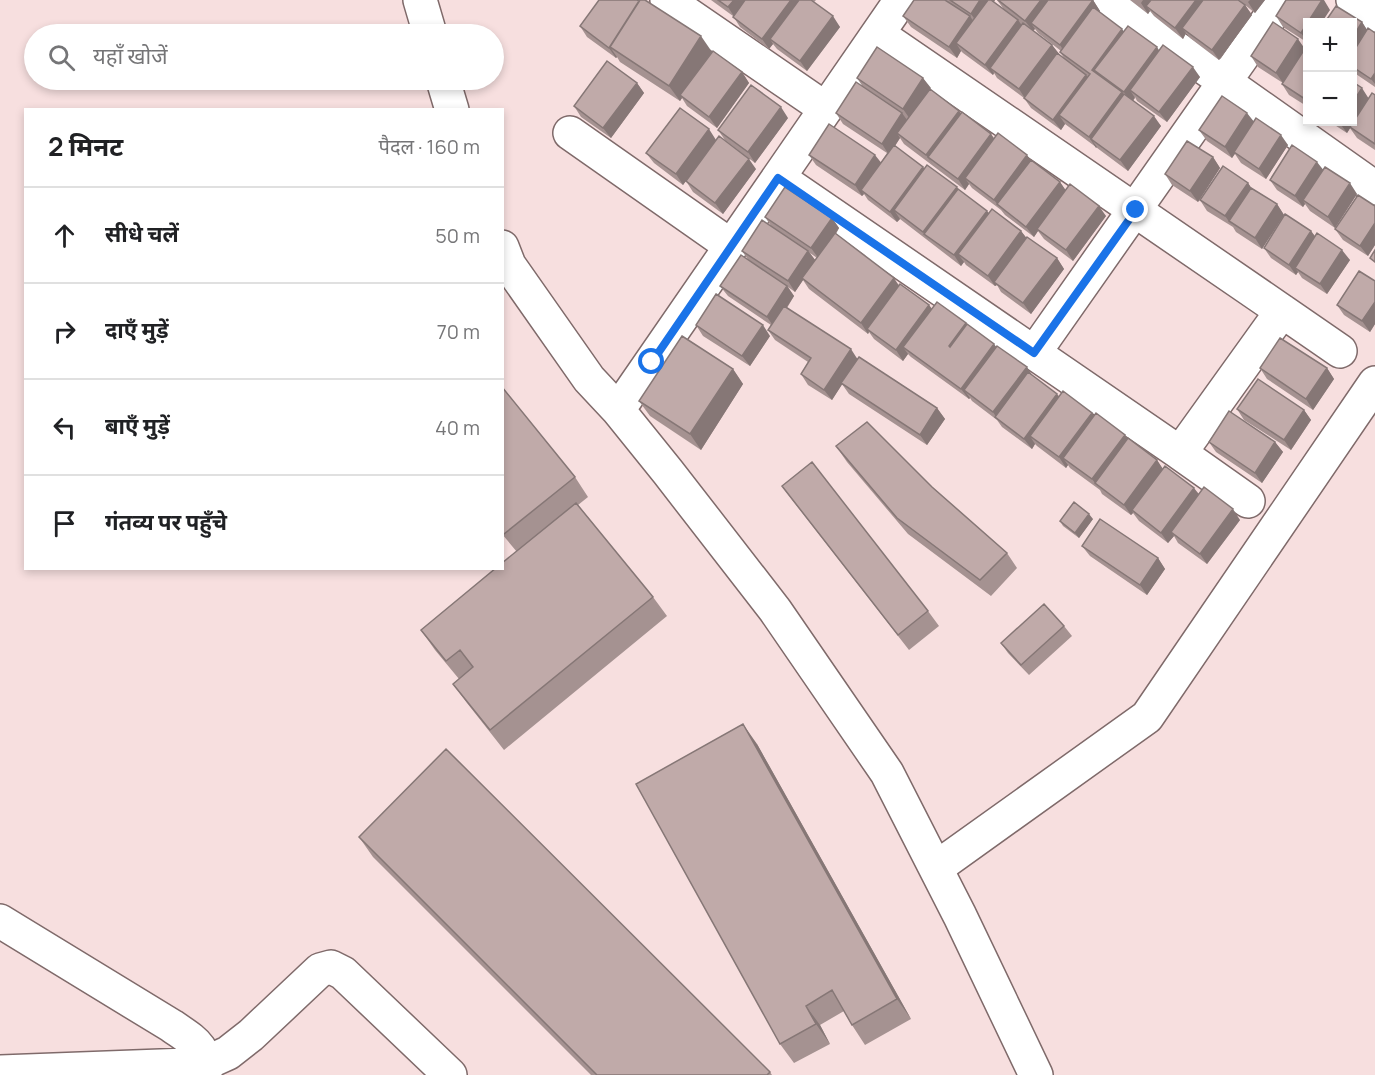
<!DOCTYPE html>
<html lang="hi">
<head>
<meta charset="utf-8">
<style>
  body { margin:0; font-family:Manrope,"Noto Sans Devanagari",sans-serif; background:#f2f2f2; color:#202124 }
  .controls { position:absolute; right:18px; top:18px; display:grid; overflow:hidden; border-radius:0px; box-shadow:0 3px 9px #0003 }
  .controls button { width:54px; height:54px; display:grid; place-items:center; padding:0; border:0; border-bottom:2px solid #e0e0e0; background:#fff; color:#202124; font:30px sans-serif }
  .stop { position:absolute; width:18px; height:18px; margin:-14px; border:4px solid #1a73e8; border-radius:50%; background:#fff }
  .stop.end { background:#1a73e8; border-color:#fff; box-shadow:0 2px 6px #0008 }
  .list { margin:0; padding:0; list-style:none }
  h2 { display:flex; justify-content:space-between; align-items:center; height:78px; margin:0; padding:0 24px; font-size:26px }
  h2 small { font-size:20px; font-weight:400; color:#757577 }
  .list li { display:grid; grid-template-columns:39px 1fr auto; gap:18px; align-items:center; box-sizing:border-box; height:96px; padding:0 24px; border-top:2px solid #e0e0e0 }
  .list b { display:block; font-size:22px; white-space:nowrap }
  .list em { font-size:20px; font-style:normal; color:#757577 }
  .icon { flex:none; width:33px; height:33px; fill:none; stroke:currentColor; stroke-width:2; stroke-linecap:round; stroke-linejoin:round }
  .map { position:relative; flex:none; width:1375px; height:1075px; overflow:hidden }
  .search { position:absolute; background:#fff; box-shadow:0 3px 9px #0003; left:24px; top:24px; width:480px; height:66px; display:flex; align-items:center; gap:15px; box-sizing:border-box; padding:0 21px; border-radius:33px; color:#757577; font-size:22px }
  .panel { position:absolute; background:#fff; box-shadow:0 3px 9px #0003; left:24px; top:108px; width:480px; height:462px; border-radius:0px }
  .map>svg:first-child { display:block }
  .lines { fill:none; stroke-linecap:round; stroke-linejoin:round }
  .minor-casing { stroke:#7f6a6a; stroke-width:36 }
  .minor { stroke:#fff; stroke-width:33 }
  .wall { fill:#a59291; fill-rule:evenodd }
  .shaded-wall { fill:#867776 }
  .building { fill:#c0aaa9; stroke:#867776; stroke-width:1.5 }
  .route { stroke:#1a73e8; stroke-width:8 }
</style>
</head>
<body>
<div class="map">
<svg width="1375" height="1075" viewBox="0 0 1375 1075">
  <rect width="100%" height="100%" fill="#f7dfdf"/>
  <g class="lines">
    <defs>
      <path id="minor" d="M420,0L430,34
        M667,0L826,109
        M1107,0L1225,82L1375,188
        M1353,0L1375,15
        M443,80L452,110
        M570,133L731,246
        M779,178L1180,453L1282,311L878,34
        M502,247L509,265L589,379L618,410L668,472L775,610L887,773L960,916L1036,1075
        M1282,311L1340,351
        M1034,353L1282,0
        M618,410L901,0
        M1180,453L1248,501
        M936,868L1147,717L1375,383
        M0,921L172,1026C193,1041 207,1046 205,1075
        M0,1072L187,1065L206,1063L228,1053L251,1035L320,970L331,967L343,973L450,1075"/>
    </defs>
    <use href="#minor" class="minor-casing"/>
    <use href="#minor" class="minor"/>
  </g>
  <path class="wall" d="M711,0H816L814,2L840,27L807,71L777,49L773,44L769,49L740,27L733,16Z
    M914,0H995L994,2L1003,8L997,0H1093L1100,11V12L1123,31L1159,51L1200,77L1167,122L1137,101L1135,97L1133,100L1161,126L1128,171L1065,124L1061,130L1031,108L1024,98L997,78L994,73L993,75L963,53L961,51L957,58L911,27L903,16ZM1035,29L1038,33L1061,51L1060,52L1064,58L1059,54L1052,45L1033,30Z
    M1130,0H1265L1255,13L1245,5L1252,15L1219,60L1190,38L1186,33L1183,39L1154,16L1150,11L1148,14Z
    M1330,10L1308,22V43L1283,27L1276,16Z
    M1353,22H1362L1367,30L1375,33V87L1353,72Z
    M580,26L712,52L742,72L749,83L717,128L687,106L682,98L680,101L620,62L617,57L616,58L587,37Z
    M1305,49V50L1308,52V107L1289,95L1282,84L1283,83L1258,67L1251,56Z
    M857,78H923L930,89L994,139L1031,160L1060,182L1065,190L1106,216L1073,261L1044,239L1038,231L1034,237L1005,215L1001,210L972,188L969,184L965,190L904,144L900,138L895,146L924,168L958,189L989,213L1021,231L1026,238L1057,258L1064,269L1031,314L1001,292L997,285L995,286L966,265L964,262L961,266L900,219L897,222L868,200L864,194L862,196L816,165L809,155L881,162L887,153L843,124L836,113L863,87Z
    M637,83L644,93L611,138L581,117L574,106Z
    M1375,95V150L1357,138L1350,128L1347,133L1330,122H1353L1369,98Z
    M788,118L755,163L725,140L718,130Z
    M1254,122L1288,145L1266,179L1241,163L1235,154L1232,158L1207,141L1199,130Z
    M716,140L683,185L654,163L646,153Z
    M1213,157L1220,168L1198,202L1172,185L1165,174Z
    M756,169L723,214L693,192L686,181Z
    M1323,170L1357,194L1335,228L1310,211L1305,204L1303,207L1277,190L1270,180Z
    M1248,183L1251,188L1277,204L1284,215L1262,249L1236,232L1233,227L1207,211L1200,200Z
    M1375,206V245L1368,256L1343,240L1335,229Z
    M765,217L832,218L839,228L836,234L865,255L867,258L899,285L929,305L932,309L967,325L994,344L996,347L1059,396L1092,413L1094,416L1128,439L1157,460L1163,469L1199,494L1240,520L1207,564L1178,543L1174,536L1168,543L1139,521L1133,513L1131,515L1102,494L1100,490L1070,468L1068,465L1066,468L1037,446L1035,444L1032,449L1002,427L997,420L972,401L970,398L969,399L911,357L908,354L903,361L874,339L869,332L868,334L809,289L803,280L795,292L788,287L794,296L787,308L858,359L937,408L945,419L927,445L849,394L842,384L832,400L808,385L801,374L808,362L775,340L768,330L771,325L728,296L720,286L749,261L742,251L771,226ZM810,253L817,258L815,260Z
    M1311,231L1315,236L1350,260L1327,294L1302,278L1298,272L1296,275L1271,258L1264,248Z
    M1375,281V324L1370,332L1344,315L1337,305Z
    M696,325L770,336L750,366L703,336Z
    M1260,368H1327L1334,379L1313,410L1267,379Z
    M733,369L743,384L701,450L650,416L639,401Z
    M502,387L575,477L588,497L578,505L653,597L667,616L504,750L467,703L453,684L459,679L435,650L421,630L517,552L502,534Z
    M1237,409L1304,410L1311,420L1291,450L1244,420Z
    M1209,442H1275L1283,452L1262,483L1216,452Z
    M836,446L932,487L1007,553L1017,568L991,596L908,534L847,462Z
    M782,486L928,611L939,626L909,650L793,501Z
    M1093,519L1079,538L1063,526L1060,521Z
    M1082,546L1158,558L1165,569L1147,595L1090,556Z
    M1064,626L1072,636L1029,675L1008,653L1001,643Z
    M757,744L911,1019L865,1045L852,1025L844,1011L820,1025L830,1044L794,1063L780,1044Z
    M359,837L770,1072L772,1075H591L373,857Z"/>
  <path class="shaded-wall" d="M734,0H749L735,18L728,7Z
    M791,0H800L770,39L773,44L769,49L762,39Z
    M980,0H995L979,25L971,14Z
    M1041,0H1056L1031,23L1035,29L1033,31L1025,21Z
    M1093,0L1100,11L1067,56L1060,45Z
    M1143,0H1158L1146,6L1150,11L1148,14L1141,3Z
    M1196,0H1211L1182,28L1186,33L1183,39L1175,28Z
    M1250,0H1265L1255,13L1248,2Z
    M1322,0H1324L1330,10L1322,22H1308V43L1301,33Z
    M1245,5L1252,15L1219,60L1212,50Z
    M833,16L840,27L807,71L800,61Z
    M970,16L977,27L956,43L961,51L957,58L949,47Z
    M1018,20L1026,31L990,68L994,73L993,75L985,65Z
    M1362,22L1369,33L1353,59V37Z
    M1122,29L1130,40L1094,70L1100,79L1092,70Z
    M701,36L712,52L680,95L682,98L680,101L669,86Z
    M1298,39L1305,49L1283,83L1276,73Z
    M1052,45L1060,55L1026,100L1019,89Z
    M610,47L617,57L616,58L609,48Z
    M1157,47L1164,58L1130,90L1135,98L1131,103L1124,92Z
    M1193,67L1200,77L1167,122L1159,112Z
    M742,72L749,83L717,128L709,117Z
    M1375,73V84L1371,79Z
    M1086,75L1094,86L1059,115L1065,124L1061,130L1053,120Z
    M923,78L931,88L910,119L903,109Z
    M637,83L644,93L611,138L603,128Z
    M1362,88L1369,99L1347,133L1339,122H1353V102Z
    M1122,92L1130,103L1091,139L1097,147L1096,148L1089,137Z
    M781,107L788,118L755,163L748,152Z
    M959,111L967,121L928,157L934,166L926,155Z
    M902,113L910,124L897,133L900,138L889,155L882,144Z
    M1247,113L1255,123L1232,158L1225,147Z
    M1154,116L1161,126L1128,171L1120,160Z
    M709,129L716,140L683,185L676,174Z
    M991,134L999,145L965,178L969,184L965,190L958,179Z
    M1281,135L1288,145L1266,179L1259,169Z
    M875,155L883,165L861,190L864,194L862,196L855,185Z
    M1027,155L1035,166L998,205L994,200Z
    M1213,157L1220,168L1198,202L1190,191Z
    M749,159L756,169L723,214L715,203Z
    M1317,162L1325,172L1303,200L1305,204L1303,207L1295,196Z
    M923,167L931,177L894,210L900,219L897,222L890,212Z
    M1060,182L1067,192L1037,229L1038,231L1034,237L1026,227Z
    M1248,183L1255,193L1229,221L1233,227L1225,216Z
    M1350,183L1357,194L1335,228L1328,217Z
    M957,187L964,197L924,234L930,242L923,232Z
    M1277,204L1284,215L1262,249L1255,238Z
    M1099,206L1106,216L1073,261L1066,250Z
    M987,211L995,221L958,254L964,262L961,266L954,255Z
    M832,218L839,228L819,259L811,248Z
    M1375,223V245L1368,256L1360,246Z
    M1021,231L1029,241L994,282L997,285L995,286L988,276Z
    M1311,231L1318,241L1295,268L1298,272L1296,275L1289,265Z
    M1342,250L1350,260L1327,294L1320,284Z
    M808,251L816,261L795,292L788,281Z
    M1057,258L1064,269L1031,314L1023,303Z
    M894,278L901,289L867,329L869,332L868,334L861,323Z
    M787,286L794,296L774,327L767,317Z
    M1375,302V324L1370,332L1362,321Z
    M929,305L937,316L903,347L908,354L903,361L896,350Z
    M966,323L974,334L957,357L949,346Z
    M763,325L770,336L750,366L742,356Z
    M994,344L1002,355L964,390L970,398L969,399L961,389Z
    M851,349L858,360L832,400L824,390Z
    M1027,367L1034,378L998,420L993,412Z
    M1327,368L1334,379L1313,410L1306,399Z
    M733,369L743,384L701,450L690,434Z
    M1057,394L1065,405L1030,436L1035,444L1032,449L1024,439Z
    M937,408L945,419L927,445L920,435Z
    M1304,410L1311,420L1291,450L1284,440Z
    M1092,413L1099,423L1063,458L1068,465L1066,468L1059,457Z
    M1125,435L1133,445L1095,483L1100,490L1092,479Z
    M1275,442L1283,452L1262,483L1255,473Z
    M1157,460L1164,471L1132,510L1133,513L1131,515L1124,505Z
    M1194,488L1202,498L1171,532L1174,536L1168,543L1161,533Z
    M1233,509L1240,520L1207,564L1200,554Z
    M1089,514L1093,519L1079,538L1075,533Z
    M1158,558L1165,569L1147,595L1140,585Z
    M743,724L757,744L911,1019L897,999Z
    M806,1006L820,1025L830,1044L816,1024Z"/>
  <path class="building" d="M599,0H637L639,1L609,48L580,26Z
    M640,0H645L701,36L669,86L610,47Z
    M718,0H734L728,7Z
    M745,0H791L762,39L733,17Z
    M799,0H811L833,16L800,61L770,39Z
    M914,0H945L970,16L949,47L903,16Z
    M950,0H980L971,14Z
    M988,0H991L1018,20L985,65L956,43Z
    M998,0H1041L1025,21Z
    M1048,0H1093L1060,45L1031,23Z
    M1151,0H1196L1175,28L1146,6Z
    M1203,0H1238L1245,5L1212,50L1182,28Z
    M1286,0H1322L1301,33L1276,16Z
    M1336,6L1362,22L1353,37V22H1325Z
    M1093,7L1122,29L1092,70L1122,92L1089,137L1059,115L1090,74L1060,52Z
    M1273,22L1298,39L1276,73L1251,56Z
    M1023,23L1052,45L1019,89L990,68Z
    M1128,26L1157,47L1124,92L1094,70Z
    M1368,28L1375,33V73L1371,79L1353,67V52Z
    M1163,45L1193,67L1159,112L1130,90Z
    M877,47L923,78L903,109L857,78Z
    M1304,50L1308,52V101L1282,84Z
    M713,51L742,72L709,117L680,95Z
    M1057,53L1086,75L1053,120L1024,98Z
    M607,61L637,83L603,128L574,106Z
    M856,82L902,113L882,144L836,113Z
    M1353,82L1362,88L1353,102Z
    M751,85L781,107L748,152L718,130Z
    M930,89L959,111L926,155L897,133Z
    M1372,93L1375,95V144L1350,127Z
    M1124,94L1154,116L1120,160L1091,139Z
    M1222,96L1247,113L1225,147L1199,130Z
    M680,108L709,129L676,174L646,153Z
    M962,112L991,134L958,179L928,157Z
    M1256,118L1281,135L1259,169L1234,152Z
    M829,124L875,155L855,185L809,155Z
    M998,133L1027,155L994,200L965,178Z
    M719,136L749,159L715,203L686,181Z
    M1187,141L1213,157L1190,191L1165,174Z
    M894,145L923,167L890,212L861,190Z
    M1292,145L1317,162L1295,196L1270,180Z
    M1031,160L1060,182L1026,227L997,204Z
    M927,165L957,187L923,232L894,210Z
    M1223,166L1248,183L1225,216L1200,200Z
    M1325,167L1350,183L1328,217L1303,200Z
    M1070,184L1099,206L1066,250L1037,229Z
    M785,187L832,218L811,248L765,217Z
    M1251,188L1277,204L1255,238L1229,221Z
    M958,189L987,211L954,255L924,234Z
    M1358,195L1375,206V223L1360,246L1335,229Z
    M992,209L1021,231L988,276L958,254Z
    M1285,214L1311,231L1289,265L1264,248Z
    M762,220L808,251L788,281L742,251Z
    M835,233L894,278L861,323L802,278Z
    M1317,233L1342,250L1320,284L1295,268Z
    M1027,237L1057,258L1023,303L994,282Z
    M1375,250V262L1370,258Z
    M741,255L787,286L767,317L720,286Z
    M1359,271L1375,281V302L1362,321L1337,305Z
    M900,284L929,305L896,350L867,329Z
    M716,294L763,325L742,356L696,325Z
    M937,302L966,323L949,346L950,347L967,324L994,344L961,389L903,347Z
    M784,306L851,349L824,390L801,374L811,358L768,330Z
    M682,336L733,369L690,434L639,401Z
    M1280,338L1327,368L1306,399L1260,368Z
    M997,346L1027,367L993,412L964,390Z
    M859,357L937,408L920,435L841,383Z
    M1028,372L1057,394L1024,439L995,417Z
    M1258,379L1304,410L1284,440L1237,409Z
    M502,387L575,477L504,534L502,531Z
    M1063,391L1092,413L1059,457L1030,436Z
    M1229,411L1275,442L1255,473L1209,442Z
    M1096,413L1125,435L1092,479L1063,458Z
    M867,422L932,487L1007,553L980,580L897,518L836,446Z
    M1128,438L1157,460L1124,505L1095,483Z
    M812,462L928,611L898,635L782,486Z
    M1165,466L1194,488L1161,533L1132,510Z
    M1204,487L1233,509L1200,554L1171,532Z
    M1074,502L1089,514L1075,533L1060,521Z
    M576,503L653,597L490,730L453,684L473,667L460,650L446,661L421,630L496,568H502V563Z
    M1100,519L1158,558L1140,585L1082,546Z
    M1044,604L1064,626L1021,665L1001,643Z
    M743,724L897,999L852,1025L832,990L806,1006L816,1024L780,1044L636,784Z
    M446,749L770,1072L767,1075H597L359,837Z"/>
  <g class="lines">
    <path class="route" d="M652,362L778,178L1034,353L1136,210"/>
  </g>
</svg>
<div class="controls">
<button>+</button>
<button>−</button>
</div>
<div class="stop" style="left:652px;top:362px"></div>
<div class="stop end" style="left:1136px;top:210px"></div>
<div class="search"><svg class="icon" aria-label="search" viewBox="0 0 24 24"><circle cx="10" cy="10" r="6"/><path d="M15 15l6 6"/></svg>यहाँ खोजें</div>
<section class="panel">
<h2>2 मिनट<small>पैदल · 160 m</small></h2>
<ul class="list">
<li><svg class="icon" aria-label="ahead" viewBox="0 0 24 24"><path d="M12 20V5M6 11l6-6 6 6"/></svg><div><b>सीधे चलें</b></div><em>50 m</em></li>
<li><svg class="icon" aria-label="right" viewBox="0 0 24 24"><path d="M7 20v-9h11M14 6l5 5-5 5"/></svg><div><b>दाएँ मुड़ें</b></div><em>70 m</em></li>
<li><svg class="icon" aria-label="left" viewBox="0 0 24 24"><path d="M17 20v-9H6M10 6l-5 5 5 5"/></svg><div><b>बाएँ मुड़ें</b></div><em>40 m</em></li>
<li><svg class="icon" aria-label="arrive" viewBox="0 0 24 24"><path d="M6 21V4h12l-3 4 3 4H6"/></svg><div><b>गंतव्य पर पहुँचे</b></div></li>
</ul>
</section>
</div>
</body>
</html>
